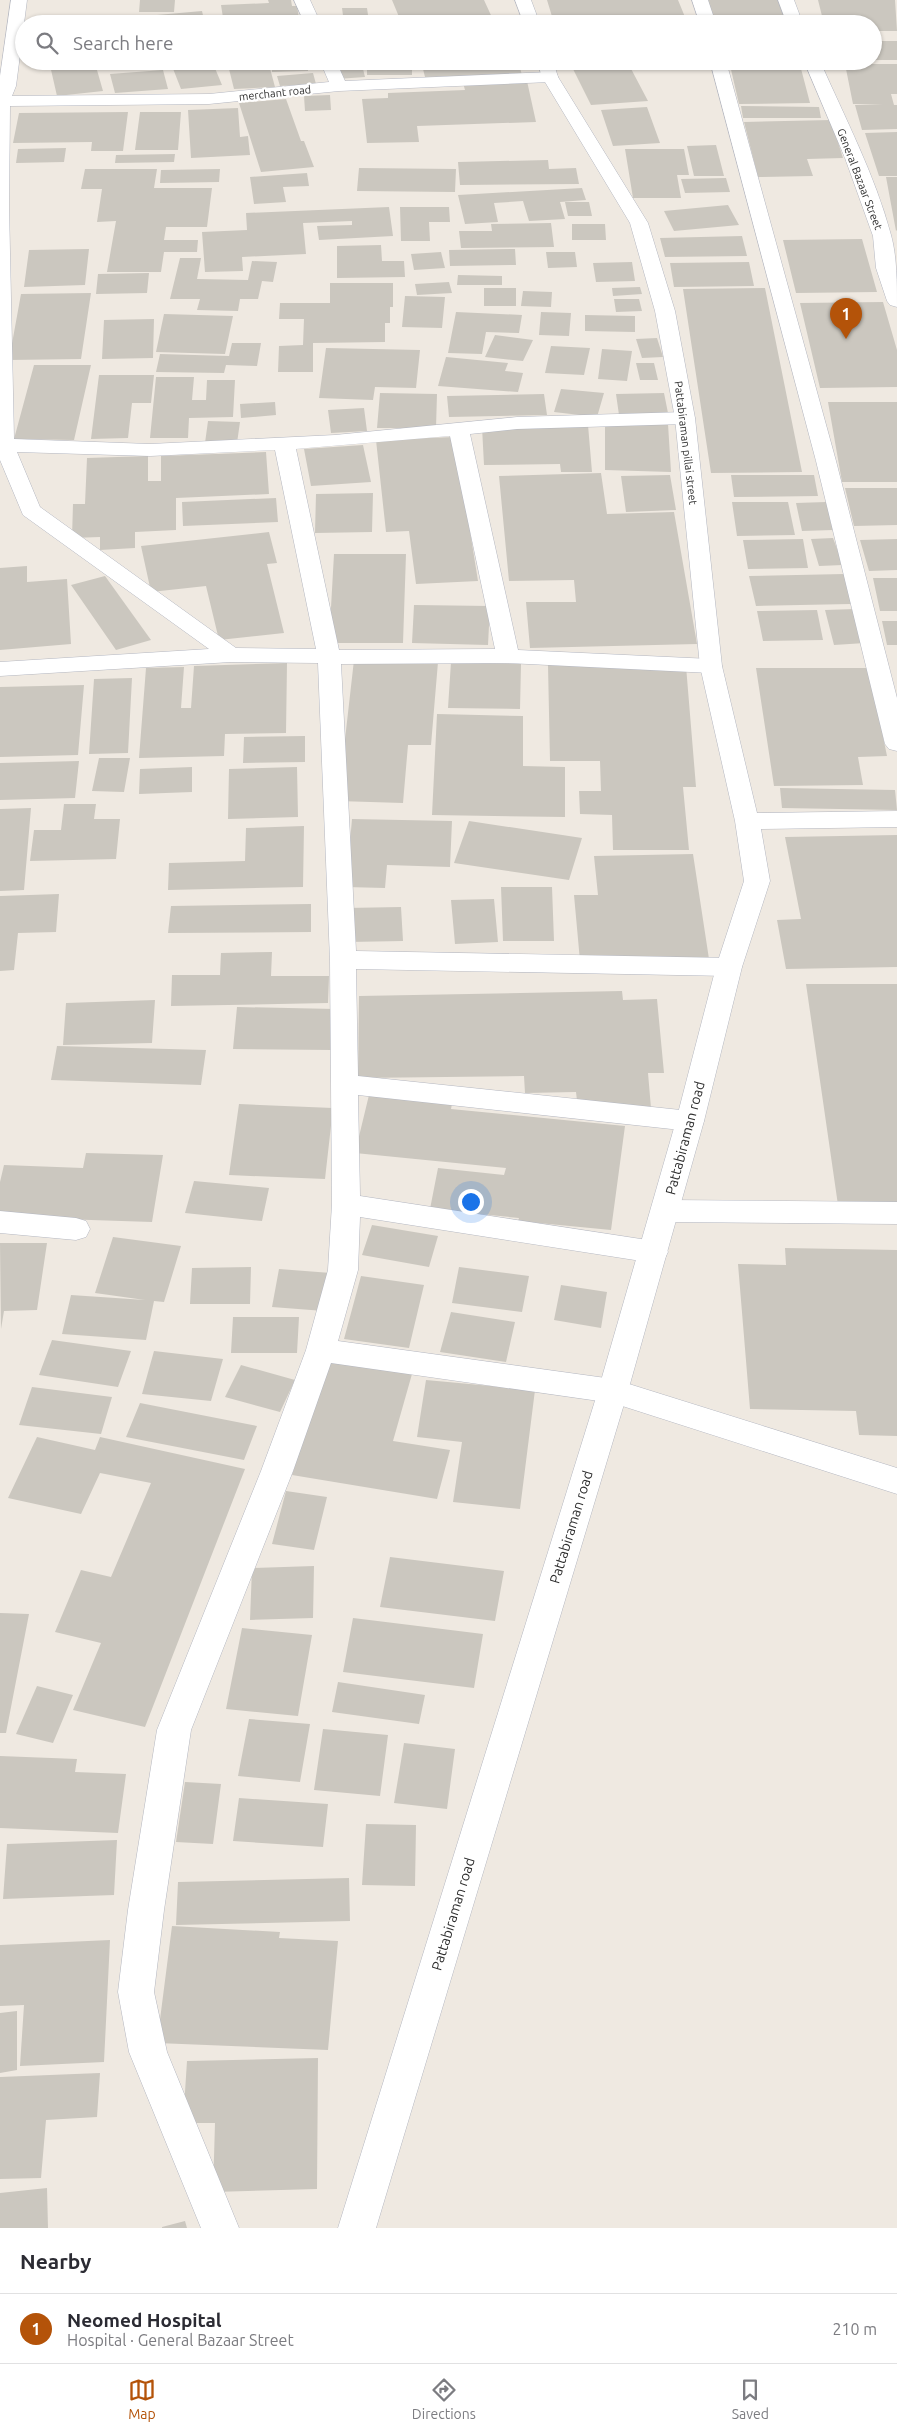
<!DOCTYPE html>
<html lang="en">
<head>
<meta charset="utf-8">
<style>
  body { margin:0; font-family:Ubuntu,sans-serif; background:#f2f2f3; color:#2b2b33 }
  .you { position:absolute; left:470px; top:1201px; width:18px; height:18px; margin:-12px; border:4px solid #fff; border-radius:50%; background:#1a73e8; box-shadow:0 0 0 8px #1a73e833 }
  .badge { display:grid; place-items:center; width:32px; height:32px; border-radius:50%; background:#b45309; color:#fff; font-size:16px; font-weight:700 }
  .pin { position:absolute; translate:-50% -41px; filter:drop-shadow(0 1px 2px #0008) }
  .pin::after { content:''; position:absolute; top:26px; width:18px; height:15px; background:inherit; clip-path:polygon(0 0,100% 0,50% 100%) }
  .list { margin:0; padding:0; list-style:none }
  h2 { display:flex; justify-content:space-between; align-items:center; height:65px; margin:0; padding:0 20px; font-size:21px }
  h2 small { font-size:16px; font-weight:400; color:#7c7c81 }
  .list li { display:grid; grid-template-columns:32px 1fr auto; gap:15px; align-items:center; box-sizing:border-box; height:70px; padding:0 20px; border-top:1px solid #e1e1e2 }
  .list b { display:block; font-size:19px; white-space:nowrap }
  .list p { margin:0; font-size:16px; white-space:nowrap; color:#7c7c81 }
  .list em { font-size:16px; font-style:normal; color:#7c7c81 }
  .icon { flex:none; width:28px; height:28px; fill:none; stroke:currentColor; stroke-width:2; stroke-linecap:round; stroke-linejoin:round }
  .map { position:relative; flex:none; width:897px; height:2228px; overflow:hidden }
  .search { position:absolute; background:#fff; box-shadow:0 1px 4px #0004; left:15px; right:15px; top:15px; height:55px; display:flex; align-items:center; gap:12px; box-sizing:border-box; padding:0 18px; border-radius:28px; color:#7c7c81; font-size:19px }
  .sheet { height:135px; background:#fff }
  nav { display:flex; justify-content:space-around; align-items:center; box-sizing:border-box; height:70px; border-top:1px solid #e1e1e2; background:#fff; font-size:14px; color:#7c7c81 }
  nav a { display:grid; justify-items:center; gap:2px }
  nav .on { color:#b45309 }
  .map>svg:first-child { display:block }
  .building { fill:#cbc7bf }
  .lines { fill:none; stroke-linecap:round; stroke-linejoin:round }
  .street-casing { stroke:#b4b7c1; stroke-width:1 }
  .secondary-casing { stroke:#b4b7c1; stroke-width:1 }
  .street { fill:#fff; fill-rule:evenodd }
  .secondary { fill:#fff; fill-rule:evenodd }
  .labels { text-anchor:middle; stroke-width:4.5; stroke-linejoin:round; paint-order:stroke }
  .far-street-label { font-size:11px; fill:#2e2e2e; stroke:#fff }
  .street-label { font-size:14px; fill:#2e2e2e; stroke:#fff }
</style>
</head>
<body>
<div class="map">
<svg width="897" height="2228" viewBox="0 0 897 2228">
  <rect width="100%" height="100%" fill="#efe9e1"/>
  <path class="building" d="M140,0H175L174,12H139Z
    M268,0H291L292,6H297L300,24H224L221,5L269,3Z
    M392,0H484L495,24H402Z
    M547,0H678L685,17L554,23Z
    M708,0H779L787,24H715Z
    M818,0H895L897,31H873V24H824Z
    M342,8H367L369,22L344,23Z
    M202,11L205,24H159L157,15Z
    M873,41H897V60H873Z
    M49,61H111L113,68L97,70L103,91L57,96Z
    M120,61H150V63L120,65Z
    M170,61H212L222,85L181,89Z
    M227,61H268L275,87L234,89Z
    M272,61H308V71L272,72Z
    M333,61H361L365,77L337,79Z
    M367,61H412V75H367Z
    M421,61H518L522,75L425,77Z
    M569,61H633L628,63L648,101L591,105Z
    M729,61H799L810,103L739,104Z
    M845,64H897V94H891L894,105H897V129L862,130L855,105L883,104H853Z
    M163,70L168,89L115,93L110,74Z
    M313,73L316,84L280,86L277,76Z
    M527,81L536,122L417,126L419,142L367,143L362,99L388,98V93L465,90L463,83Z
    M330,95L331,110L305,111L304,96Z
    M286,99L301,141H304L314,167L261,172L239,103Z
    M741,106L819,107L821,118H743Z
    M647,107L660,143L613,146L601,110Z
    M238,108L240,137L248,136L250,155L191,158L188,110Z
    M128,112L123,151H91L92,142L13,143L19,113Z
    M140,112H181L178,150H135Z
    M831,120L843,158L807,159L813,176L758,177L744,122Z
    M897,132V176H879L865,133Z
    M716,145L724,176H694L687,146Z
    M66,148L64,162L16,163L18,149Z
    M625,149H684L689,175H677L681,198H633Z
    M175,154L174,162L115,163L116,155Z
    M548,160L549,169L576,168L579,184L460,185L458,162Z
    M359,168L456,169L455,192L357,191Z
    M85,169H157L154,188H212L207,227H166L164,240H198L197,252H164L161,272H107L116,221L97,222L102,189H81Z
    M220,169L219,182L160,183L161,170Z
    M307,173L309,186L283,187L286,202L254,204L250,177Z
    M886,177H897V230L896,231Z
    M726,178L730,192L685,193L681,179Z
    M582,188L586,200L560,202L565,219L529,221L523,201L494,203L498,222L465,224L458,195Z
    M565,202H589L592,216H568Z
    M728,205L739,225L674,231L664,211Z
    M389,207L393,236L319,240L317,226L352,225V221L303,223L306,254L242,257L243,271L205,272L202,232L247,230L246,213Z
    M400,207H449L450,222H429L430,241H401Z
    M551,223L554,247L461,248L459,231H492L491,224Z
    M572,224H605L606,240H572Z
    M742,236L747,256L665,257L660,238Z
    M862,239L877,292L796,293L783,240Z
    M381,245L382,261H404L405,277L337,278V246Z
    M89,249L85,285L24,287L29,250Z
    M515,249L516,265L450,266L449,250Z
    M441,252L445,268L414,270L411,254Z
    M546,252H575L577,267L548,268Z
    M180,258H201L197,279L248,280L252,261L277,262L273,282L262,281L258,299H240L238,311L197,310L200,299H170Z
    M632,262L635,281L596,282L593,263Z
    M749,262L754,286L674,287L670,263Z
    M149,273L147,293L96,294L98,274Z
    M458,275L502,276V285H457Z
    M449,282L452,293L417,295L415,284Z
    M330,283H393V307H390V323H385V342L313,343V372H278L279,346L303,345L304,319H279L280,303H330Z
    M640,287L642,294L613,296L612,288Z
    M484,288H516V306H484Z
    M765,288L802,472L711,473L683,289Z
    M523,291L552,292L551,307L521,306Z
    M91,293L81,359L9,360L21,294Z
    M405,296L445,297L442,328L402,327Z
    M614,299H639L642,311L616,312Z
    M883,302L897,350V387L820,388L800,303Z
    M456,312L522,315L519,333L486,332L482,354L448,353Z
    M541,312L571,313L569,336L539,335Z
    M164,314L233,316L225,354L156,352Z
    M585,315L635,316V332L585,331Z
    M154,319L153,358L102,359L104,320Z
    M495,335L533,340L523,361L485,357Z
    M657,338L663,357L642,358L636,339Z
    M232,343H261L257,366L226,365L224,373L156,372L160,354L229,356Z
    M551,346L590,348L584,375L545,373Z
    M326,348L420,350L416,388L375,387L373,400L319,398Z
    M602,349L632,351L627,381L598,379Z
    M446,357L508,363L505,371L523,373L518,392L438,386Z
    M636,363H654L658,380H640Z
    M34,365H91L74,440L14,439Z
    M99,375H154L151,403H132L128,438L91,439Z
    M156,377H194L192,400H206L207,380H235L233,417L189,418L188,438H150Z
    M561,389L604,393L597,417L554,412Z
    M380,393L437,394L436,428H377Z
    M664,393L668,413L619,415L616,394Z
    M544,394L547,415L449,417L447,396Z
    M275,402L276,415L241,418L240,404Z
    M828,402H897V482H842Z
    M364,408L367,431L331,433L328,410Z
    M208,421L240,422L237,443H205Z
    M605,423L668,424L671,472L605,470Z
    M588,425L592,472H561L560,464L484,465L482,427Z
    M455,437L478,581L416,584L409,531L386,532L376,440Z
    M363,445L371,482L311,486L304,449Z
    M266,452L269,494L176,498V530L135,532V548L100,550V537L72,538L73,504H85L87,458L148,456V481H161V456Z
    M601,473L607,514L674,512L697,644L530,648L526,602H576L574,580L509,581L499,476Z
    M670,475L676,510L626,512L621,476Z
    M731,475H814L818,496L734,497Z
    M845,488H897V525L854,526Z
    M373,493L372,532L315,533L316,494Z
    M276,498L278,522L183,526L182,502Z
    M732,502H788L795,535L737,536Z
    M826,502L833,530L802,531L796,503Z
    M269,532L277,563L267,564L284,633L219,640L206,586L151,592L141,546Z
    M833,538L843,565L819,566L811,539Z
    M803,539L808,568L748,569L743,540Z
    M897,539V570L869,571L860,540Z
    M334,554H406L403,643H329Z
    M27,566V582L67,579L71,644L0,650V568Z
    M844,574L851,604L756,606L749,576Z
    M105,576L151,640L116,650L71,585Z
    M873,578H897V611H880Z
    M414,605L490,606L488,645L412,643Z
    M855,609L865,643L834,645L825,610Z
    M817,610L823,640L763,641L757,611Z
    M882,621H897V645H887Z
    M354,660L438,662L431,745H408L403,803L338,801Z
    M451,662L521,664L520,709L448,708Z
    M287,663L286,733L225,734L224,756L139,758L146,668L184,667L181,708H191L194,666Z
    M548,665L686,666L696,787H683L689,850H613L612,815L580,814L579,791H601L600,761H550Z
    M756,668H869L887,756L858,757L863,785L774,786Z
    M132,678L128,753L89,754L94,679Z
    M84,685L78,755L0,757V687Z
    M437,714L523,716V766L565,767V817L432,815Z
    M305,736V762L243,763L244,737Z
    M99,758H130L124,792L92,791Z
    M79,761L75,798L0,800V763Z
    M192,767V792L139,794L140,769Z
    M297,767L298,817L228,819L229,769Z
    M780,788L895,790L897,810L782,808Z
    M64,804H96L94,819H120L116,859L30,861L34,830H61Z
    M31,808L24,890L0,891V809Z
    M352,819L452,821L450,867L387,865L385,888L346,887Z
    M469,821L582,838L569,880L454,863Z
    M304,826L303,887L168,890L169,863L245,861L246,828Z
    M897,835V967L786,969L777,920L801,919L785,837Z
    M693,854L709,959L580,961L574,895H598L594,856Z
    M501,887H552L554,941H503Z
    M59,894L56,932L18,933L14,970L0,971V896Z
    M494,899L498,942L455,944L451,900Z
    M311,904V932L168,933L171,906Z
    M401,907L403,941L348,942L346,908Z
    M272,952L271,976H329L328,1003L171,1006L172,975H220L221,953Z
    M806,984H897V1204L838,1205Z
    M622,991L623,1000L657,999L664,1073H648L651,1108L578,1109L576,1092L525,1093L524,1076L358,1078L359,996Z
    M155,1000L152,1043L63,1045L66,1003Z
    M237,1007L335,1009L332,1050L233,1049Z
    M57,1046L206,1050L201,1085L51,1080Z
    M369,1095L452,1104L451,1109L625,1126L611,1230L518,1221L519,1218L430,1209L438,1168L504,1175L506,1168L355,1153Z
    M239,1104L333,1108L325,1179L229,1175Z
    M86,1153L163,1155L152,1222L0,1217V1182L4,1165L83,1168Z
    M194,1181L269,1188L262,1221L185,1213Z
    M372,1225L438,1236L429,1267L362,1255Z
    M113,1237L181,1246L164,1302L154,1301L146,1340L62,1334L71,1295L145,1300L95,1293Z
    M0,1243H47L37,1310L4,1311L1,1329Z
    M785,1248L897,1250V1436L859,1435L856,1411L750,1409L738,1264L786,1265Z
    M251,1267L250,1304H190L192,1268Z
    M459,1267L529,1276L522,1312L452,1303Z
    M279,1269L331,1273L324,1311L272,1307Z
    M361,1276L424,1285L409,1348L344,1339Z
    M561,1285L607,1292L601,1328L554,1320Z
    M451,1312L515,1322L506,1362L440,1352Z
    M233,1317H299L297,1353H231Z
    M52,1340L131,1351L118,1387L39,1375Z
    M154,1351L223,1359L211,1401L142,1394Z
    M327,1360L412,1374L393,1441L450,1450L437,1499L292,1475Z
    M241,1365L295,1380L280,1412L225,1397Z
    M426,1380L535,1390L520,1509L453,1502L462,1442L417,1437Z
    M32,1387L112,1397L101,1434L19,1425Z
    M140,1403L257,1426L244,1460L126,1437Z
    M37,1437L95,1450L100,1437L245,1469L145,1727L73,1710L101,1643L55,1632L81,1570L111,1577L151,1483L100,1473L81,1514L8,1498Z
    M286,1491L327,1497L314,1550L272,1544Z
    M390,1557L504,1571L495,1621L380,1607Z
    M314,1566L313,1618L250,1620L252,1568Z
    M0,1613L29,1614L6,1733H0Z
    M353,1618L483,1634L474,1688L343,1672Z
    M242,1628L312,1635L298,1716L226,1709Z
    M338,1682L425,1695L419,1724L332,1712Z
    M37,1686L73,1695L53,1743L16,1734Z
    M249,1719L310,1724L300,1782L238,1776Z
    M323,1729L388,1735L380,1796L314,1790Z
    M404,1743L455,1749L447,1809L394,1803Z
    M0,1756L77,1759L75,1772L126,1774L118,1833L0,1828Z
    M185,1782L221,1784L213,1844L176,1842Z
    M239,1798L328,1804L323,1847L233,1841Z
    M366,1824L416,1825L415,1886L362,1885Z
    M117,1840L114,1895L3,1899L7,1844Z
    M349,1878L350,1921L176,1925L178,1882Z
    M172,1926L280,1932L279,1938L338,1941L328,2050L157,2043Z
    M110,1940L104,2062L20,2066L24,2005L0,2006V1945Z
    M17,2011V2070L0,2073V2013Z
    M318,2058L317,2189L213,2192L215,2123H183L187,2061Z
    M100,2073L97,2117L46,2120L41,2178L0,2179V2077Z
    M47,2188L48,2228H0V2193Z
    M185,2221L187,2228H162V2227Z"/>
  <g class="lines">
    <defs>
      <path id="street" d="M11,0H27L16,86L12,96L209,94L329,82L320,61H336L345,81L550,72L556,73L558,77L556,81L550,82L339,91L209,104L10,106L9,206L14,439L150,444L335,435L517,417L685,412L692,414L695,418L692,422L685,424L517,429L470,434L518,650L711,659L719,661L722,666L719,671L711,673L508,663L341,664L356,951L729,958L738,961L742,967L738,973L729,976L356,969L358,1076L690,1111L700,1114L704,1121L700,1128L690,1131L358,1095L360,1196L654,1241L664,1244L668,1252L664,1260L654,1263L360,1217L358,1270L338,1341L613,1379L897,1468V1494L613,1403L331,1363L293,1471L191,1730L164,1910L154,1992L167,2052L239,2228H201L129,2052L118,1992L128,1910L157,1730L261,1471L306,1350L328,1270L332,1204L330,960L318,663L231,662L0,676V662L209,649L23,515L0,460V76ZM450,436L495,649L339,650L296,449ZM275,450L316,649L236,648L40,507L17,452L150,456Z
        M294,0H310L321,24H305Z
        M692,0H708L716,24H700Z
        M778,0H794L803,24H787Z
        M710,61H726L836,461L897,698V751L889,749L885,744L816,461Z
        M804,61H820C845,118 875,175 891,235C897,256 897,284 897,307L890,305L887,301L876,268L873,236L845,158Z
        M665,1200L897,1202V1224L665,1222L655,1219L651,1211L655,1203Z
        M0,1211L76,1218L86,1221L90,1229L86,1237L76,1240L0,1233Z"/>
      <path id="secondary" d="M515,0H531L540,24H524Z
        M537,61H553L558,77L648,223L675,311L695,418L722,666L757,813L897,811V827L761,829L770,881L742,967L704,1121L628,1391L376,2228H338L598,1391L676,1121L716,967L744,881L735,821L700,666L675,418L655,311L630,223L542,77Z"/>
    </defs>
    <use href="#street" class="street-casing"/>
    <use href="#secondary" class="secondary-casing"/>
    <use href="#street" class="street"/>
    <use href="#secondary" class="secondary"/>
  </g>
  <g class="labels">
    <g class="far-street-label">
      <text transform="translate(275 93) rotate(-6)" y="4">merchant road</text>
      <text transform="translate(860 179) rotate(69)" y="4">General Bazaar Street</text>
      <text transform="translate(686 443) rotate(83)" y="4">Pattabiraman pillai street</text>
    </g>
    <g class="street-label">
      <text transform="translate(685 1138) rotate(-75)" y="5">Pattabiraman road</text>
      <text transform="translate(571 1527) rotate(-73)" y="5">Pattabiraman road</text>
      <text transform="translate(453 1914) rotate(-73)" y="5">Pattabiraman road</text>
    </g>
  </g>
</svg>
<div class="you"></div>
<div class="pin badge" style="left:846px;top:339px">1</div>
<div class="search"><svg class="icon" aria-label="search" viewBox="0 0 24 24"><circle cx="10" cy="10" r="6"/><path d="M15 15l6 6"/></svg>Search here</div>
</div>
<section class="sheet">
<h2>Nearby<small></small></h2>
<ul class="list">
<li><span class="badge">1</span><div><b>Neomed Hospital</b><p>Hospital · General Bazaar Street</p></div><em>210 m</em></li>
</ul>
</section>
<nav>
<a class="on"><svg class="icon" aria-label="map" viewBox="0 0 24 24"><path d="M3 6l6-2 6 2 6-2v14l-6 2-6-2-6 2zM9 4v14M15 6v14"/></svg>Map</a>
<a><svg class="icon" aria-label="directions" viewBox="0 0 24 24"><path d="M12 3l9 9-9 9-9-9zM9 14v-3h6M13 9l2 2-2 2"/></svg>Directions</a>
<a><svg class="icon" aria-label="saved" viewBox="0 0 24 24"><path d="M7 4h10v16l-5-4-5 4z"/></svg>Saved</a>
</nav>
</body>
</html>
